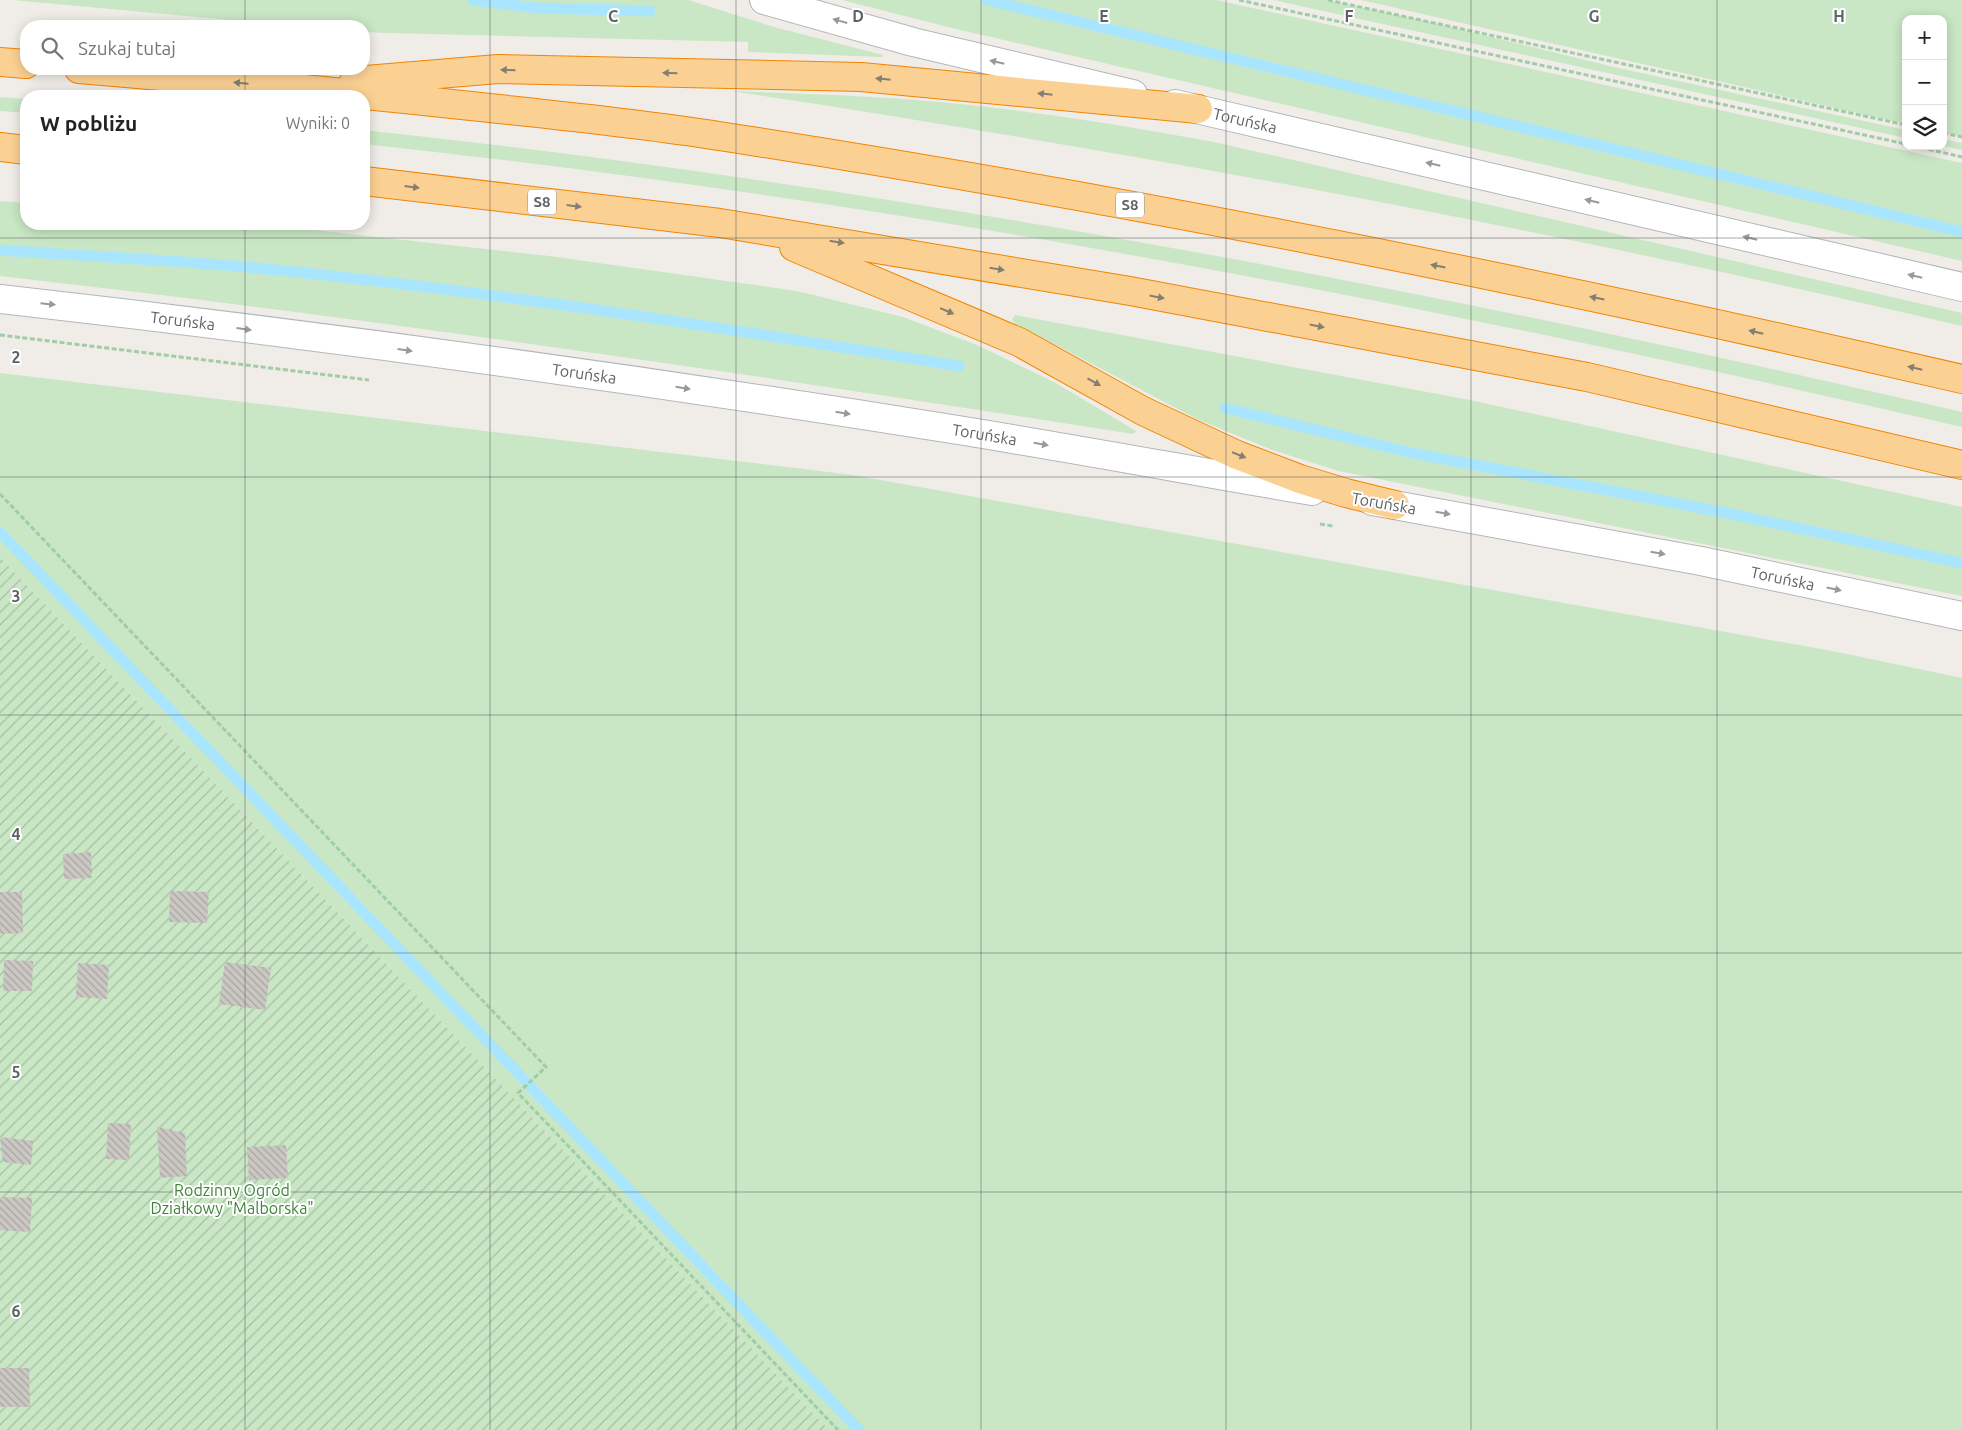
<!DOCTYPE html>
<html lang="pl">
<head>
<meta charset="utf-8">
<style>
  body { margin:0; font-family:Ubuntu,sans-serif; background:#f6f6f6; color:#222 }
  .controls { position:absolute; right:15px; top:15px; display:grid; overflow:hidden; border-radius:10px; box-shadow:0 2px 12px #0003 }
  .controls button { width:45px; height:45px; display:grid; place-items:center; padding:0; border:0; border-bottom:1px solid #e0e0e0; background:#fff; color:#222; font:25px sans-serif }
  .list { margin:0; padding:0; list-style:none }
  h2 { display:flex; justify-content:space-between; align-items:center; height:65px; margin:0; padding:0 20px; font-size:21px }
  h2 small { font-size:16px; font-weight:400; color:#767676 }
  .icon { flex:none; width:28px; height:28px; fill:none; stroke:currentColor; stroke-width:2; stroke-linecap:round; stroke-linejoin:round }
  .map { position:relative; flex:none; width:1962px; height:1430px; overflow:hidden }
  .search { position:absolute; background:#fff; box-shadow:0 2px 12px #0003; left:20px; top:20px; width:350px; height:55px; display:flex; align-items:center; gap:12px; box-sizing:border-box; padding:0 18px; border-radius:20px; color:#767676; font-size:19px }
  .panel { position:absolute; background:#fff; box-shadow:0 2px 12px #0003; left:20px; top:90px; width:350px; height:140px; border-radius:20px }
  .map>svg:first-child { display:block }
  .green { fill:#c9e7c4 }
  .garden { fill:url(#garden-furrows) }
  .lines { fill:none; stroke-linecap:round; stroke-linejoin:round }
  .stream { stroke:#a9e6fd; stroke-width:11 }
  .building { fill:url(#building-back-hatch) }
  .secondary-casing { stroke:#b3b7bb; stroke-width:30 }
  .highway-casing { stroke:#f28404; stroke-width:30 }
  .path { stroke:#a0cca6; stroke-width:3; stroke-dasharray:5 2.5; stroke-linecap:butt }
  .secondary { stroke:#fff; stroke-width:28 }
  .highway { stroke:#fbd193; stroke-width:28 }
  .oneway { fill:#969a9c }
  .oneway2 { fill:#857e72 }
  .grid { fill:none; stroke:#5e6367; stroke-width:1; stroke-opacity:0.55 }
  .labels { text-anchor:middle; stroke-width:4; stroke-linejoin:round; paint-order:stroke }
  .shield { fill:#fff; stroke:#8e9295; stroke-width:1 }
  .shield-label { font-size:15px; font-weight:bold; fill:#5e6367 }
  .street-label { font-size:16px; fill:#5e6367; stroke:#fff }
  .park-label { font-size:16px; fill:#3f8537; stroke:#fff }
  .grid-label { font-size:16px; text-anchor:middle; font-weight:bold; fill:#5e6367; stroke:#fff; stroke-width:4; stroke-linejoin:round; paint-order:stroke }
</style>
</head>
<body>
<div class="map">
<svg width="1962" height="1430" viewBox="0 0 1962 1430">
  <defs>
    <pattern id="garden-furrows" width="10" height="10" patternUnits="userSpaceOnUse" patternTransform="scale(1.25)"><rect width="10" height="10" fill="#c9e7c4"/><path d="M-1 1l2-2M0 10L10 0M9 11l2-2" fill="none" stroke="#a6bfa3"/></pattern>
    <pattern id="building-back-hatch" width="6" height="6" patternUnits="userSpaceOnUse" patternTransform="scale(1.25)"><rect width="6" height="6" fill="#cbc7c3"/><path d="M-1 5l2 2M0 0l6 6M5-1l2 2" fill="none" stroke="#a8a5a2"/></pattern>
  </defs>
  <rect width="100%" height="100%" fill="#f0ece7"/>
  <path class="green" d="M13,0H688L774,27L883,55L882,57L748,52V42L388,33L364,32V26H293Z
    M842,0H1216L1962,163V261L952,28Z
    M1273,0H1326L1434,23L1618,68L1906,130V138Z
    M1361,0H1962V137L1943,132V19H1906V124Z
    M731,91C811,94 891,96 970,105C1052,114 1133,127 1214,142L1962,313V326C1555,231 1144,153 731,91Z
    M0,97L26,99V113L0,111Z
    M364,130C902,188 1435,290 1962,412V427C1434,305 903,202 364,144Z
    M1943,139L1962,143V150L1943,146Z
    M0,201L26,203V224H261L549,256L797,291L903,317L977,345L1054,382L1136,431L1133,434C756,375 379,319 0,276Z
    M1015,315L1470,400L1962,507V596L1339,471L1272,450L1197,419L1014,323L1012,319Z
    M0,373L853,475L1832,651L1962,678V1430H829L0,557Z"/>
  <path class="garden" d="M0,557L829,1430H0Z"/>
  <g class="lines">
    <path class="stream" d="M473,0L537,8L650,11
      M987,0L1962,232
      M0,250C82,256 165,260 247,267C485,290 723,328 959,366
      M1225,408L1412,453L1717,511L1962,563
      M0,532L859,1430"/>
  </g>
  <path class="building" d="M91,852L92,878L64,879L63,854Z
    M170,891L209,892L207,923L169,922Z
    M0,892H22L23,933L0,934Z
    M4,960L33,961L32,991H3Z
    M225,962L271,968L265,1010L219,1004Z
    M78,963L109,965L107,999L76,997Z
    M108,1123L131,1124L129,1160L106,1159Z
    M157,1127L185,1133L187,1176L160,1178Z
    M0,1137L33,1141L31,1165L3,1162Z
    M286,1145L288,1178L249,1180L247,1147Z
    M0,1197L32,1198L30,1232L0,1230Z
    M0,1368H29L30,1407H0Z"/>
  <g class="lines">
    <defs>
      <g id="secondary">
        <path d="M764,0L913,42L1133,94"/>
        <path id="s1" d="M1175,104L1962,287"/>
        <path id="s2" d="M0,299C320,335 640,379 958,430C1076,449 1194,471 1312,491"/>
        <path id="s3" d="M1372,501L1701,561L1962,616"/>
      </g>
      <path id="highway" d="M0,62L26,64
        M79,69C210,80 340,92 471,106C554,115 637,123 719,136C1136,200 1551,284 1962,379
        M354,81L498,69L861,77L1198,109
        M0,147L26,150
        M364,181L720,223L1130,291L1587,377L1962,465
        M794,247L1019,342L1143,411L1237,455L1300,479L1346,493L1395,505"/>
    </defs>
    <use href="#secondary" class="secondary-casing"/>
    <use href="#highway" class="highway-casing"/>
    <path class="path" d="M1239,0L1906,144
      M1328,0L1906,125
      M1943,133L1962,137
      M1914,146L1962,157
      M0,335L369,380
      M0,494L546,1067L518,1093L838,1430
      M1320,524L1333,526"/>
    <use href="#secondary" class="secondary"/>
    <use href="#highway" class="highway"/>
  </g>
  <defs><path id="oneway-solid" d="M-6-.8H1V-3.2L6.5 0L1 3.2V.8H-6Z" transform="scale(1.25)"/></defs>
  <g class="oneway">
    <use href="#oneway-solid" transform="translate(840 21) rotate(-164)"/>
    <use href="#oneway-solid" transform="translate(997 62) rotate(-167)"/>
    <use href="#oneway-solid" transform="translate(1433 164) rotate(-167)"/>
    <use href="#oneway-solid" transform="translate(1592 201) rotate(-167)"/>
    <use href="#oneway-solid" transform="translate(1750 238) rotate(-167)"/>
    <use href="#oneway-solid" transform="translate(1915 276) rotate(-167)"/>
    <use href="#oneway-solid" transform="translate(48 304) rotate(6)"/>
    <use href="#oneway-solid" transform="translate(244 329) rotate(8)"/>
    <use href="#oneway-solid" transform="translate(405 350) rotate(8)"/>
    <use href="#oneway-solid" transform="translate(683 388) rotate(9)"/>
    <use href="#oneway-solid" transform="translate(843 413) rotate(9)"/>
    <use href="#oneway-solid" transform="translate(1041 444) rotate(10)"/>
    <use href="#oneway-solid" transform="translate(1443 513) rotate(10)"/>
    <use href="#oneway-solid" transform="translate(1658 553) rotate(10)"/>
    <use href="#oneway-solid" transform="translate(1834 589) rotate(12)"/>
  </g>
  <g class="oneway2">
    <use href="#oneway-solid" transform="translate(508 70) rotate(-179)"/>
    <use href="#oneway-solid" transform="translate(670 73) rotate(-179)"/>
    <use href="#oneway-solid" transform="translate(883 79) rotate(-174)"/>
    <use href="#oneway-solid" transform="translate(241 83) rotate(-175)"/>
    <use href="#oneway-solid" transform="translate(1045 94) rotate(-174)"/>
    <use href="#oneway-solid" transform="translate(412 187) rotate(7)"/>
    <use href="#oneway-solid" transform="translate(574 206) rotate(7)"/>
    <use href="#oneway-solid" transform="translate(837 242) rotate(9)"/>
    <use href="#oneway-solid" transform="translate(1438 266) rotate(-169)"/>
    <use href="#oneway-solid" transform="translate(997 269) rotate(9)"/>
    <use href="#oneway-solid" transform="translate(1157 297) rotate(11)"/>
    <use href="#oneway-solid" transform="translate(1597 298) rotate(-169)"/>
    <use href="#oneway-solid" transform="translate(947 311) rotate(23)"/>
    <use href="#oneway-solid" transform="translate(1317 326) rotate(11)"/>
    <use href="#oneway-solid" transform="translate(1756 332) rotate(-167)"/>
    <use href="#oneway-solid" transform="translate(1915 368) rotate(-167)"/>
    <use href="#oneway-solid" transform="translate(1094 382) rotate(29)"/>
    <use href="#oneway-solid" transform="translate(1239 455) rotate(22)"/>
  </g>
  <path class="grid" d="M245,0V26M490,0V1430M736,0V1430M981,0V1430M1226,0V1430M1471,0V1430M1717,0V1430M245,69V96M245,224V1430M0,238H1962M0,477H1962M0,715H1962M0,953H1962M0,1192H1962"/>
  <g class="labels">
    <g class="shield">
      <rect x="528" y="189.5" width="28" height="25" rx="4"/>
      <rect x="1116" y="192.5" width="28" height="25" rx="4"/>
    </g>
    <g class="shield-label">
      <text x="542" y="207">S8</text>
      <text x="1130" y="210">S8</text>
    </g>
    <g class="street-label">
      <text dy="6" stroke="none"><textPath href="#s1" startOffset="72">Toruńska</textPath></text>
      <text dy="6" stroke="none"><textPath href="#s2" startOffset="184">Toruńska</textPath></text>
      <text dy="6" stroke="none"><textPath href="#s2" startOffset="589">Toruńska</textPath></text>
      <text dy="6" stroke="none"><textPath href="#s2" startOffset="994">Toruńska</textPath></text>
      <text transform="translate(1384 503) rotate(10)" y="6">Toruńska</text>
      <text dy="6" stroke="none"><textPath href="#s3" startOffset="418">Toruńska</textPath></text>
    </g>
    <g class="park-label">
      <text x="232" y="1196">Rodzinny Ogród<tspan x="232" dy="18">Działkowy "Malborska"</tspan></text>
    </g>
  </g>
  <g class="grid-label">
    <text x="613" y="22">C</text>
    <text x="858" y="22">D</text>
    <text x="1104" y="22">E</text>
    <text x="1349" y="22">F</text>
    <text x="1594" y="22">G</text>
    <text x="1839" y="22">H</text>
    <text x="16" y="363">2</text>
    <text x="16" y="602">3</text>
    <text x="16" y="840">4</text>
    <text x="16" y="1078">5</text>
    <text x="16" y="1317">6</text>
  </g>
</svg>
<div class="controls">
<button>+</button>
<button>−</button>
<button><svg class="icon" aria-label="layers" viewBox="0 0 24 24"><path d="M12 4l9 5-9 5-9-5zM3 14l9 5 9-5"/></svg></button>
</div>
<div class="search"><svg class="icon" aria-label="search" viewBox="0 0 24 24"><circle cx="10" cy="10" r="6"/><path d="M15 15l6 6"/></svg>Szukaj tutaj</div>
<section class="panel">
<h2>W pobliżu<small>Wyniki: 0</small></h2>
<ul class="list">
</ul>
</section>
</div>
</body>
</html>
